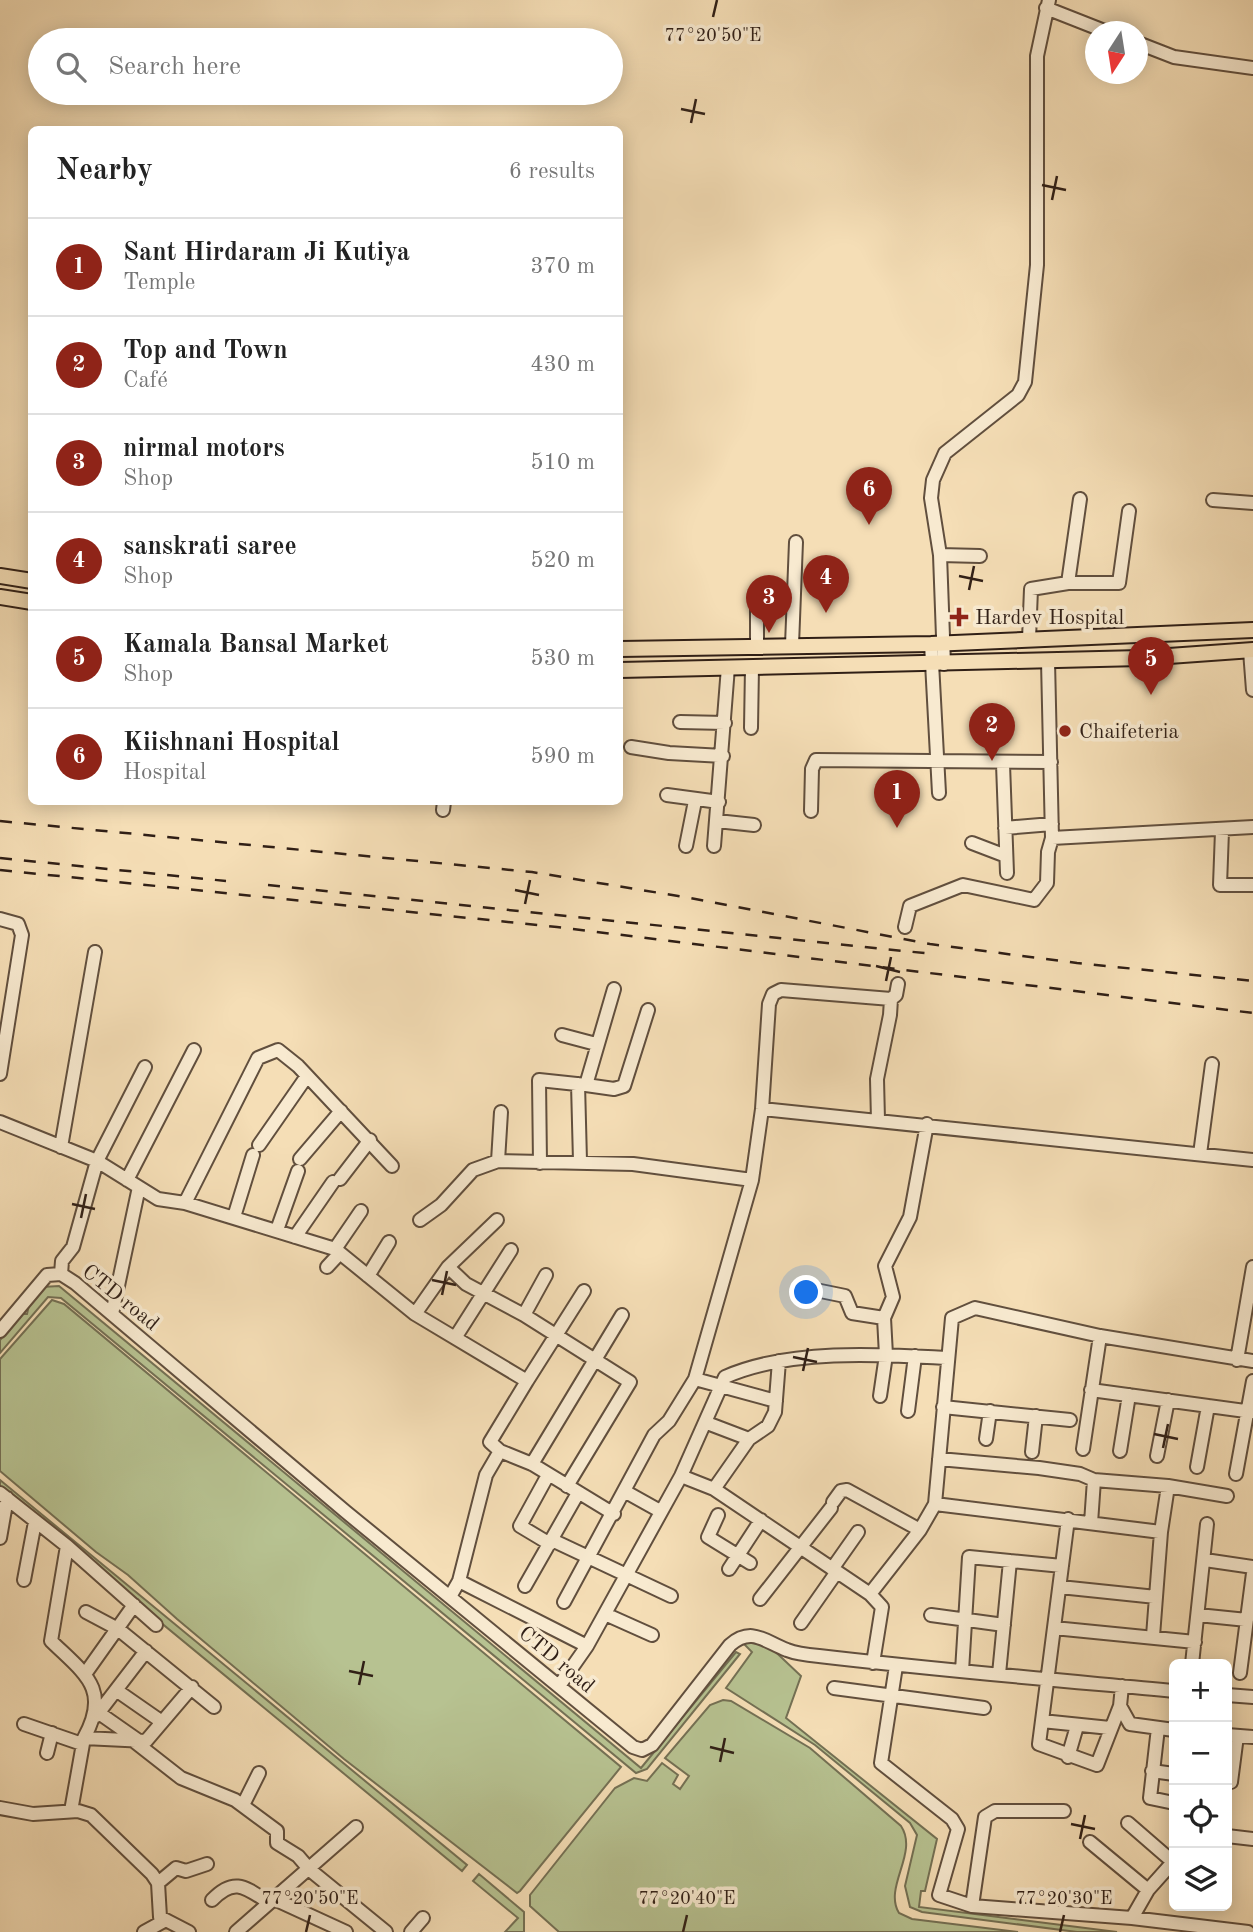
<!DOCTYPE html>
<html lang="en">
<head>
<meta charset="utf-8">
<style>
  body { margin:0; font-family:"Old Standard TT",serif; background:#f6f6f6; color:#222 }
  .controls { position:absolute; right:21px; bottom:21px; display:grid; overflow:hidden; border-radius:10px; box-shadow:0 4px 18px #0003 }
  .controls button { width:63px; height:63px; display:grid; place-items:center; padding:0; border:0; border-bottom:2px solid #e0e0e0; background:#fff; color:#222; font:35px sans-serif }
  .compass { position:absolute; left:1085px; top:21px; width:63px; height:63px; border-radius:50%; background:#fff; box-shadow:0 4px 18px #0003; rotate:192deg }
  .you { position:absolute; left:807px; top:1293px; width:24px; height:24px; margin:-18px; border:5px solid #fff; border-radius:50%; background:#1a73e8; box-shadow:0 0 0 10px #1a73e833 }
  .badge { display:grid; place-items:center; width:46px; height:46px; border-radius:50%; background:#8f2418; color:#fff; font-size:23px; font-weight:700 }
  .pin { position:absolute; translate:-50% -58px; filter:drop-shadow(0 2px 4px #0008) }
  .pin::after { content:''; position:absolute; top:37px; width:24px; height:21px; background:inherit; clip-path:polygon(0 0,100% 0,50% 100%) }
  .list { margin:0; padding:0; list-style:none }
  h2 { display:flex; justify-content:space-between; align-items:center; height:91px; margin:0; padding:0 28px; font-size:30px }
  h2 small { font-size:23px; font-weight:400; color:#767676 }
  .list li { display:grid; grid-template-columns:46px 1fr auto; gap:21px; align-items:center; box-sizing:border-box; height:98px; padding:0 28px; border-top:2px solid #e0e0e0 }
  .list b { display:block; font-size:26px; white-space:nowrap }
  .list p { margin:0; font-size:23px; white-space:nowrap; color:#767676 }
  .list em { font-size:23px; font-style:normal; color:#767676 }
  .icon { flex:none; width:38px; height:38px; fill:none; stroke:currentColor; stroke-width:2; stroke-linecap:round; stroke-linejoin:round }
  .map { position:relative; flex:none; width:1253px; height:1932px; overflow:hidden }
  .search { position:absolute; background:#fff; box-shadow:0 4px 18px #0003; left:28px; top:28px; width:595px; height:77px; display:flex; align-items:center; gap:18px; box-sizing:border-box; padding:0 24px; border-radius:38px; color:#767676; font-size:26px }
  .panel { position:absolute; background:#fff; box-shadow:0 4px 18px #0003; left:28px; top:126px; width:595px; height:679px; border-radius:10px }
  .map>svg:first-child { display:block }
  .green { fill:#b7c291; stroke:#747054; stroke-width:2 }
  .lines { fill:none; stroke-linecap:round; stroke-linejoin:round }
  .minor-casing { stroke:#614f3e; stroke-width:16 }
  .major-casing { stroke:#301f16; stroke-width:18 }
  .minor { stroke:#f8ead0; stroke-width:12 }
  .major { stroke:#f5deb6; stroke-width:14 }
  .rail { stroke:#301f16; stroke-width:2.5; stroke-dasharray:12 12; stroke-linecap:butt }
  .ticks { fill:none; stroke:#301f16; stroke-width:2.5 }
  .poi-dot { fill:#8f2418; stroke:#f8ead0; stroke-width:2.5 }
  .labels { text-anchor:middle; stroke-width:7; stroke-linejoin:round; paint-order:stroke }
  .poi-label { font-size:21px; fill:#301f16; stroke:#f8ead0; text-anchor:start }
  .street-label { font-size:21px; fill:#301f16; stroke:#f8ead0 }
  .ticks-label { font-size:18px; text-anchor:middle; fill:#301f16; stroke:#f8ead0; stroke-width:7; stroke-linejoin:round; paint-order:stroke }
</style>
</head>
<body>
<div class="map">
<svg width="1253" height="1932" viewBox="0 0 1253 1932">
  <rect width="100%" height="100%" fill="#f5deb6"/>
  <filter id="stains"><feTurbulence type="fractalNoise" baseFrequency=".00286" numOctaves="4"/><feColorMatrix values="0 0 0 0 .2 0 0 0 0 .09 0 0 0 0 .02 0 0 0 .5 -.17"/></filter>
  <radialGradient id="worn" r=".72"><stop offset=".6" stop-color="#630" stop-opacity="0"/><stop offset="1" stop-color="#630" stop-opacity=".3"/></radialGradient>
  <path class="green" d="M59,1286L641,1768L736,1652L740,1654L647,1769L636,1773L61,1298L48,1297L0,1353V1340L22,1314H27L29,1305L42,1287Z
    M52,1300L64,1304L621,1767L520,1891L517,1893L344,1759L177,1619L128,1575L96,1552L0,1471V1359Z
    M0,1480L467,1865L462,1871L0,1490Z
    M763,1640L801,1676L786,1718L937,1839L925,1891H921L919,1907L1117,1932H1077L922,1912L910,1907L905,1886L917,1835L910,1823L815,1745L726,1688L752,1652L743,1643Z
    M723,1700L731,1701L810,1748L901,1826C919,1853 883,1887 899,1913L912,1919L1018,1932H559L530,1906V1895L615,1788L634,1778L647,1781L662,1763L678,1775L673,1784L680,1789L689,1776L665,1758L710,1705Z
    M479,1874L524,1912V1932H505L518,1918L473,1881Z"/>
  <g class="lines">
    <defs>
      <path id="minor" d="M1046,8L1107,32
        M1138,43L1174,57L1253,68
        M1213,500L1253,503
        M940,555L980,556
        M1068,583L1080,499
        M1029,639L1031,589L1068,583H1119L1129,511
        M931,644L939,793
        M792,645L796,542
        M757,646V599
        M1250,651L1253,690
        M944,664L940,555L931,498L933,480L945,453L1018,395L1025,382L1037,265V56L1049,0
        M680,722L725,723
        M751,728L752,667
        M631,747L669,753L723,756
        M1003,764L1007,873
        M667,795L719,802
        M443,810L444,802
        M811,811L812,769L816,760L1051,762
        M717,821L754,825
        M1005,828L1052,824
        M1222,831L1220,885H1253
        M1052,838L1253,827
        M972,843L1006,856
        M686,846L695,801
        M714,846L728,667
        M0,919L18,924L22,935L0,1074
        M905,927L910,906L963,885L1034,900L1047,883L1048,852L1052,838L1048,661
        M562,1035L596,1044
        M578,1084L580,1161
        M586,1085L614,1089L624,1086L648,1010
        M762,1109L1253,1160
        M878,1120L877,1079L890,1015L891,999
        M0,1122L97,1161L158,1199L185,1203L335,1249L415,1314L527,1381L490,1442L500,1451L532,1464L614,1514
        M259,1145L307,1076
        M61,1147L95,952
        M1200,1154L1212,1064
        M300,1159L341,1111
        M498,1161L501,1112
        M540,1163L539,1080L586,1085L614,989
        M340,1179L370,1140
        M127,1180L194,1050
        M185,1203L258,1058L278,1050L298,1066L392,1166
        M234,1217L253,1155
        M420,1220L441,1205L473,1170L498,1161L633,1164L752,1180
        M277,1230L298,1171
        M295,1237L333,1182
        M335,1249L361,1211
        M327,1267L340,1253
        M448,1267L466,1284L524,1315L630,1382L567,1486
        M61,1274L62,1261L73,1247L97,1161L145,1067
        M368,1276L389,1242
        M801,1287L845,1296L852,1313L884,1318
        M112,1314L139,1187
        M415,1314L448,1267L497,1220
        M524,1315L546,1275
        M0,1331L47,1275L61,1274L75,1283L346,1512L633,1747L642,1750L652,1745L730,1645C752,1626 765,1642 787,1650C797,1654 808,1655 819,1656C937,1670 1056,1680 1174,1691
        M455,1338L511,1250
        M1237,1360L1253,1267
        M695,1379L776,1401
        M527,1381L584,1291
        M1091,1390L1253,1412
        M880,1396L886,1355L884,1318L893,1297L885,1266L910,1217L927,1124
        M943,1407L1070,1420
        M908,1411L915,1356
        M707,1423L749,1439
        M986,1439L990,1411
        M1083,1449L1100,1336
        M1120,1451L1129,1395
        M1032,1452L1036,1416
        M1157,1456L1168,1400
        M939,1459L1039,1468L1080,1474L1094,1480L1168,1486L1227,1496
        M532,1464L622,1315
        M1197,1467L1208,1406
        M1236,1474L1253,1381
        M548,1475L520,1526L550,1544
        M681,1476L714,1489L870,1594L882,1607L873,1663
        M714,1489L749,1439L768,1426L775,1412L779,1361
        M626,1492L660,1511
        M0,1493L67,1546L51,1641C85,1674 111,1689 84,1738L146,1741L192,1687
        M833,1502L841,1491L847,1490L920,1530
        M935,1504L1161,1532
        M718,1515L708,1537L750,1563
        M1068,1519L1039,1744L1097,1765L1120,1706L1122,1686
        M1091,1523L1094,1480
        M0,1538L7,1498
        M552,1540L671,1596
        M67,1546L156,1625
        M1205,1560L1253,1567
        M729,1569L761,1520
        M832,1569L858,1532
        M24,1580L35,1522
        M459,1581L587,1646
        M525,1586L578,1493
        M1060,1587L1156,1597
        M870,1594L920,1530L935,1504L952,1318L975,1308L1100,1336L1253,1361
        M451,1595L459,1581L486,1475L500,1451
        M760,1599L831,1508
        M564,1602L654,1435L669,1421L695,1379L752,1180L762,1109L769,1004L773,994L781,990L891,999L896,995L898,984
        M86,1612L118,1629L214,1707
        M605,1614L652,1635
        M931,1615L1004,1625
        M1198,1615L1247,1620
        M801,1623L836,1573
        M1054,1628L1195,1642
        M1153,1636L1161,1532L1168,1486
        M1192,1664L1207,1524
        M896,1666L881,1763L952,1819L958,1829L939,1895L972,1906L1132,1918L1248,1932
        M962,1671L969,1557L1062,1566
        M1240,1673L1253,1573
        M85,1674L134,1605
        M999,1674L1010,1561
        M559,1686L587,1646L681,1476L725,1377C788,1349 878,1354 946,1358
        M834,1688L984,1708
        M116,1690L162,1722
        M1227,1695L1253,1697
        M1120,1706L1130,1724L1174,1730
        M99,1713L139,1741
        M96,1716L146,1651
        M1042,1721L1110,1728
        M24,1724L82,1744
        M1158,1728L1150,1798L1174,1803
        M1227,1735L1253,1737
        M135,1742L181,1778L235,1800L277,1831V1843L298,1856L310,1870L386,1932
        M47,1753L52,1733
        M1068,1757L1077,1726
        M1152,1771L1174,1774
        M1227,1781L1231,1782L1237,1736
        M243,1805L259,1773
        M0,1808L33,1814L78,1811L91,1815L152,1874L158,1883L160,1917L189,1932
        M71,1811L84,1738
        M1128,1823L1173,1862L1148,1890L1132,1918
        M1227,1836L1253,1839
        M1090,1842L1148,1890
        M158,1883L176,1868L186,1871L207,1864
        M272,1898L346,1932
        M212,1900C234,1877 245,1887 268,1902
        M972,1906L985,1817L995,1811H1064
        M144,1932L164,1921
        M236,1932L356,1827
        M411,1932L423,1918"/>
      <path id="major" d="M0,576L32,581
        M0,597L32,602
        M620,649L931,644L1253,630
        M620,670L1141,658L1253,650"/>
    </defs>
    <use href="#minor" class="minor-casing"/>
    <use href="#major" class="major-casing"/>
    <use href="#minor" class="minor"/>
    <use href="#major" class="major"/>
    <path class="rail" d="M0,821L532,872L690,898L930,944L1077,963L1253,981
      M0,858L226,881
      M0,870L557,927L1253,1013
      M268,885L933,954"/>
  </g>
  <path class="ticks" d="M713,17L717,0M681,109L705,114M691,123L696,99M1042,185L1066,190M1052,200L1057,176M959,576L983,581M969,590L974,566M515,890L539,895M525,904L530,880M876,966L900,972M886,981L891,957M72,1204L95,1209M81,1218L86,1194M432,1280L456,1285M442,1295L447,1271M793,1357L817,1362M803,1371L808,1348M1154,1434L1178,1439M1163,1448L1168,1424M349,1671L373,1676M359,1685L364,1661M710,1747L734,1753M720,1762L725,1738M1071,1824L1095,1829M1080,1839L1085,1815M306,1932L310,1915M683,1932L687,1915M1060,1932L1064,1915"/>
  <g class="poi-dot">
    <path d="M955.5 606.5h7v7h7v7h-7v7h-7v-7h-7v-7h7z"/>
    <circle cx="1065" cy="731" r="7"/>
  </g>
  <g class="labels">
    <g class="poi-label">
      <text x="975" y="624">Hardev Hospital</text>
      <text x="1079" y="738">Chaifeteria</text>
    </g>
    <g class="street-label">
      <text transform="translate(121 1297) rotate(39)" y="7">CTD road</text>
      <text transform="translate(557 1659) rotate(40)" y="7">CTD road</text>
    </g>
  </g>
  <g class="ticks-label">
    <text x="713" y="41">77°20'50"E</text>
    <text x="310" y="1904">77°20'50"E</text>
    <text x="687" y="1904">77°20'40"E</text>
    <text x="1064" y="1904">77°20'30"E</text>
  </g>
  <rect width="100%" height="100%" filter="url(#stains)"/>
  <rect width="100%" height="100%" fill="url(#worn)"/>
</svg>
<div class="controls">
<button>+</button>
<button>−</button>
<button><svg class="icon" aria-label="locate" viewBox="0 0 24 24"><circle cx="12" cy="12" r="6"/><path d="M12 2v4M12 18v4M2 12h4M18 12h4"/></svg></button>
<button><svg class="icon" aria-label="layers" viewBox="0 0 24 24"><path d="M12 4l9 5-9 5-9-5zM3 14l9 5 9-5"/></svg></button>
</div>
<svg class="compass" viewBox="-18 -18 36 36"><path d="M0-13l5 13h-10z" fill="#e53935"/><path d="M0 13l5-13h-10z" fill="#767676"/></svg>
<div class="you"></div>
<div class="pin badge" style="left:897px;top:828px">1</div>
<div class="pin badge" style="left:992px;top:761px">2</div>
<div class="pin badge" style="left:769px;top:633px">3</div>
<div class="pin badge" style="left:826px;top:613px">4</div>
<div class="pin badge" style="left:1151px;top:695px">5</div>
<div class="pin badge" style="left:869px;top:525px">6</div>
<div class="search"><svg class="icon" aria-label="search" viewBox="0 0 24 24"><circle cx="10" cy="10" r="6"/><path d="M15 15l6 6"/></svg>Search here</div>
<section class="panel">
<h2>Nearby<small>6 results</small></h2>
<ul class="list">
<li><span class="badge">1</span><div><b>Sant Hirdaram Ji Kutiya</b><p>Temple</p></div><em>370 m</em></li>
<li><span class="badge">2</span><div><b>Top and Town</b><p>Café</p></div><em>430 m</em></li>
<li><span class="badge">3</span><div><b>nirmal motors</b><p>Shop</p></div><em>510 m</em></li>
<li><span class="badge">4</span><div><b>sanskrati saree</b><p>Shop</p></div><em>520 m</em></li>
<li><span class="badge">5</span><div><b>Kamala Bansal Market</b><p>Shop</p></div><em>530 m</em></li>
<li><span class="badge">6</span><div><b>Kiishnani Hospital</b><p>Hospital</p></div><em>590 m</em></li>
</ul>
</section>
</div>
</body>
</html>
